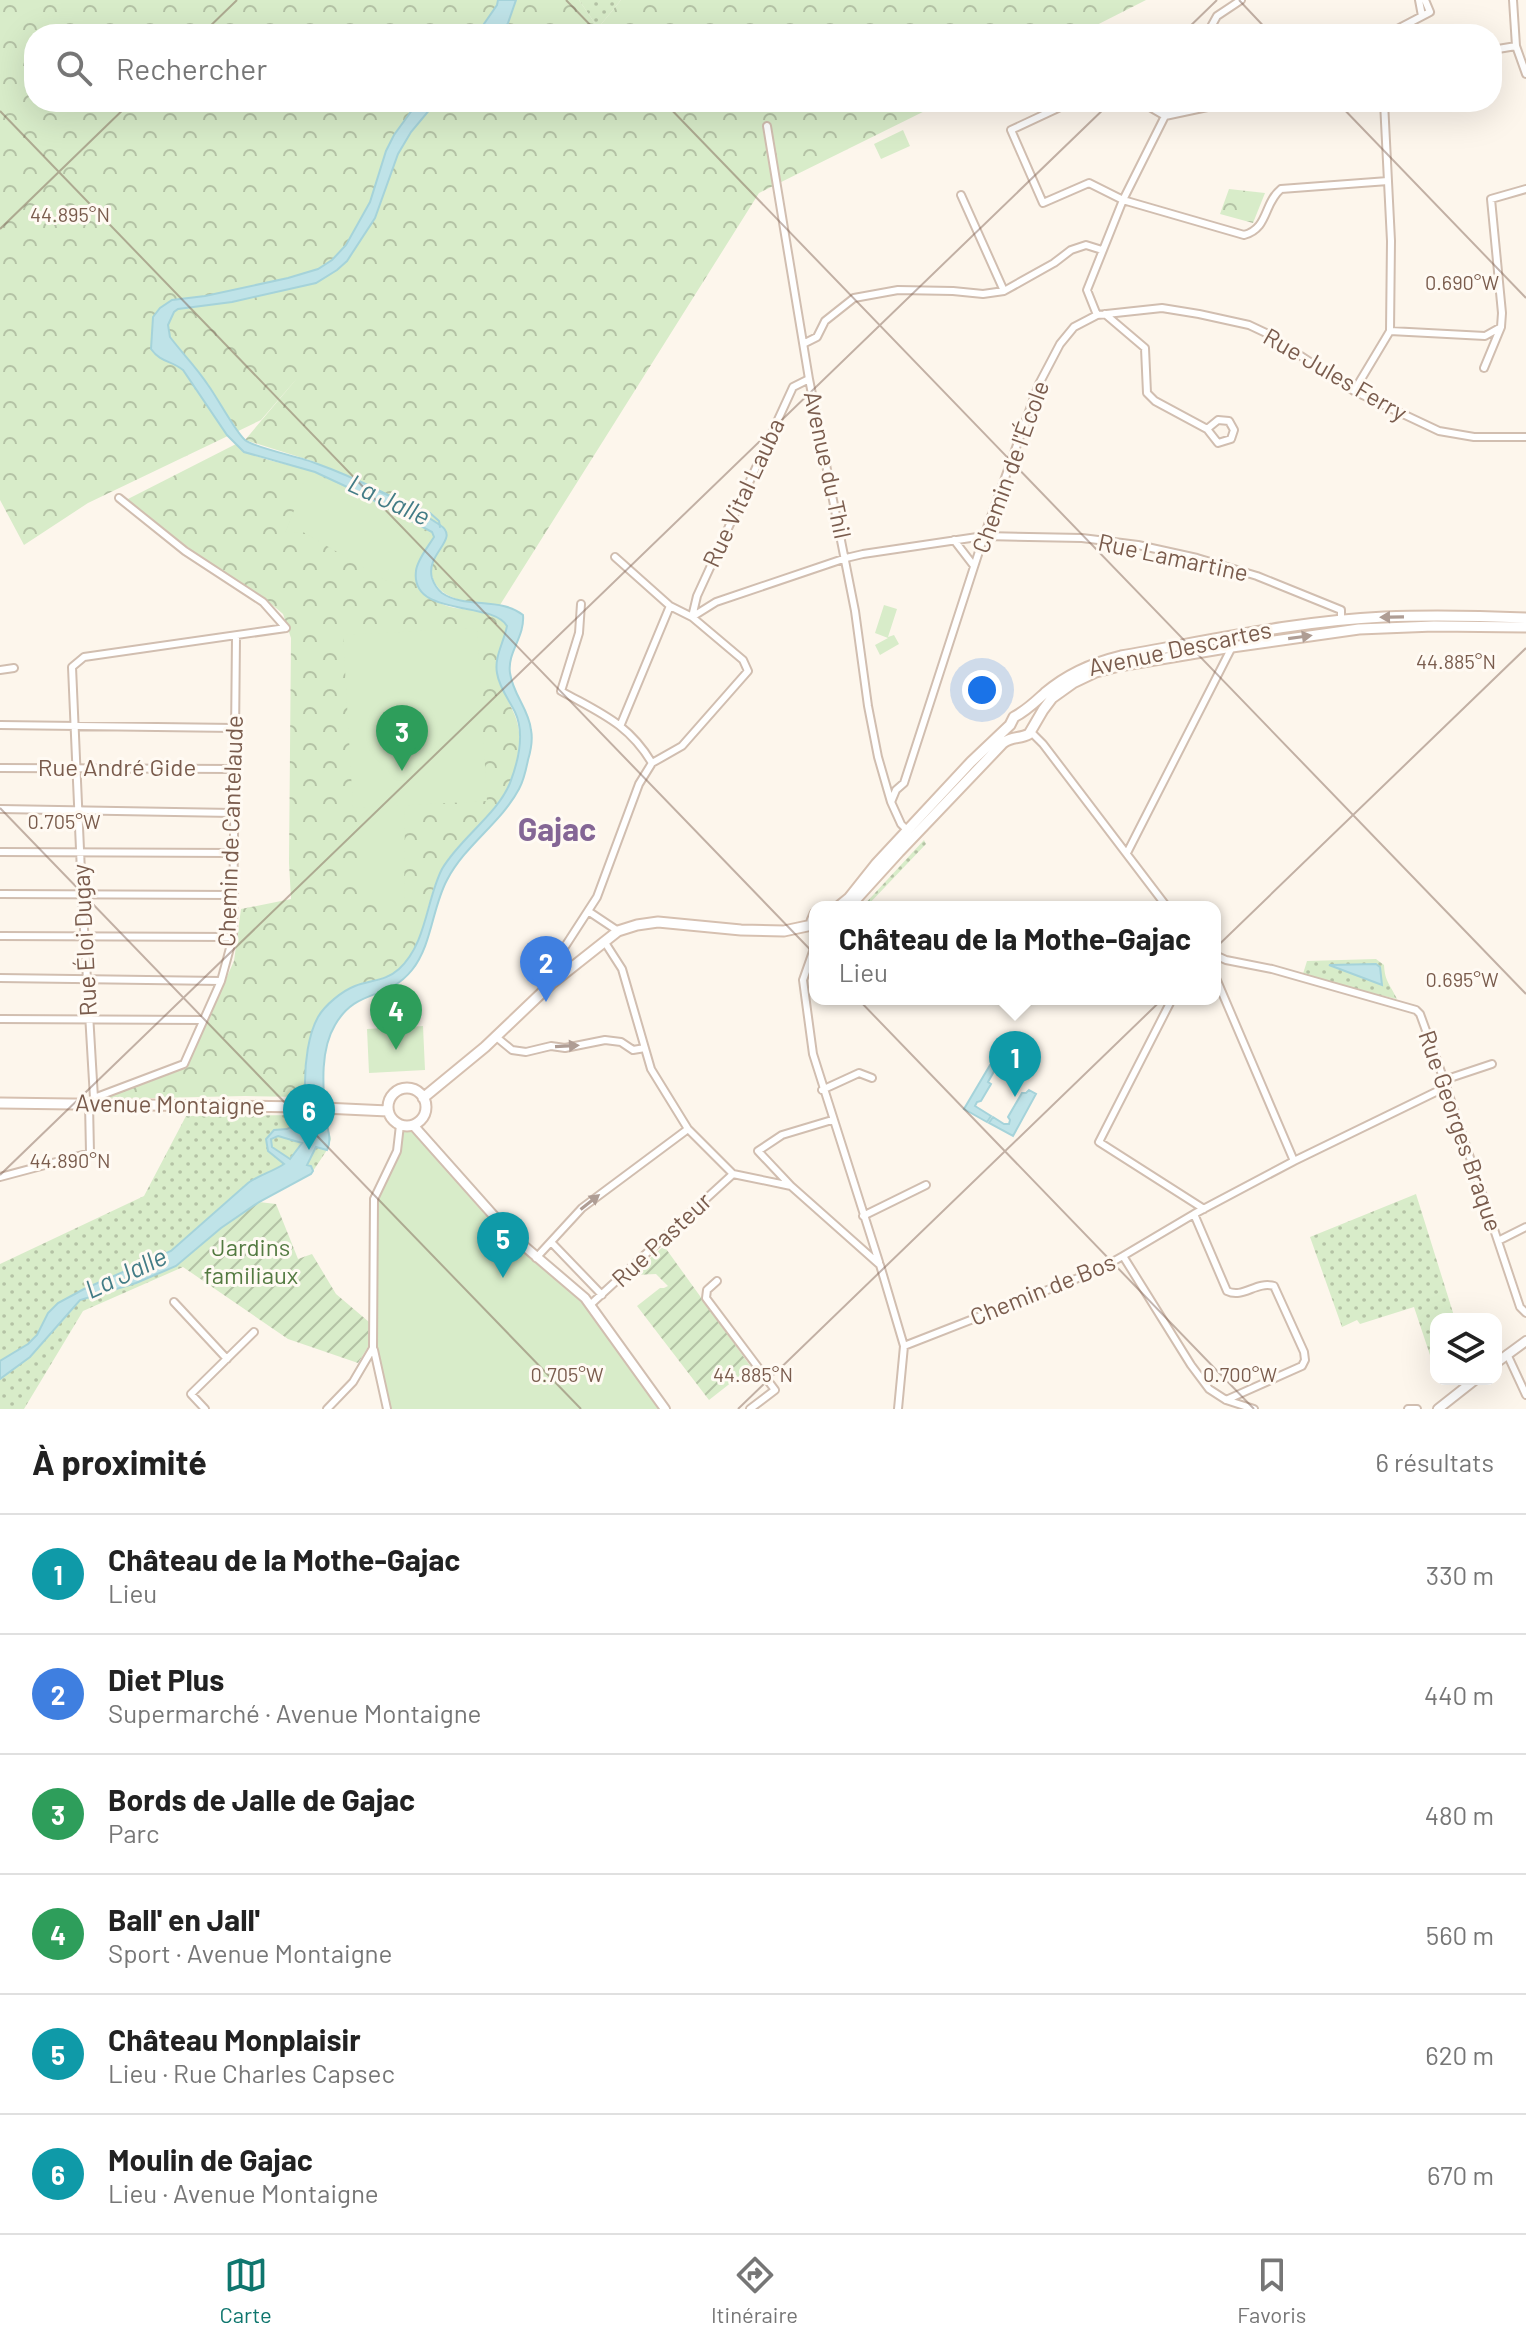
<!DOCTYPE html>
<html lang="fr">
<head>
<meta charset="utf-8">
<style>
  body { margin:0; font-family:Barlow,sans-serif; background:#f6f6f6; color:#222 }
  .controls { position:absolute; right:24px; bottom:24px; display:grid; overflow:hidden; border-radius:16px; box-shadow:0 8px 32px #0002 }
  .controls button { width:72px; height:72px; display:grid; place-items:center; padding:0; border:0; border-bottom:2px solid #e0e0e0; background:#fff; color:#222; font:40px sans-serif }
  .you { position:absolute; left:982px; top:690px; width:28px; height:28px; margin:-20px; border:6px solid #fff; border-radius:50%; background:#1a73e8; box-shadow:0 0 0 12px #1a73e833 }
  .badge { display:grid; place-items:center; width:52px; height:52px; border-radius:50%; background:#0f766e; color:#fff; font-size:26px; font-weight:700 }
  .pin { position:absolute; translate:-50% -66px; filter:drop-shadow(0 2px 4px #0008) }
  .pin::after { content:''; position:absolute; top:42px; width:28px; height:24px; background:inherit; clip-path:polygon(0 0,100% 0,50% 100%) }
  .popup { position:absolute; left:809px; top:901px; width:412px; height:104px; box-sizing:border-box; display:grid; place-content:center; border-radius:16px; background:#fff; filter:drop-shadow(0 2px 6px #0005); font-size:26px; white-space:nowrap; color:#767676 }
  .popup b { font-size:30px; color:#222 }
  .popup::after { content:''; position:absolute; left:50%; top:100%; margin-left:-16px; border:16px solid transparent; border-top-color:#fff }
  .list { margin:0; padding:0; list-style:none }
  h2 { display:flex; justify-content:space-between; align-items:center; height:104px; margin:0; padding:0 32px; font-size:34px }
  h2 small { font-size:26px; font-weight:400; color:#767676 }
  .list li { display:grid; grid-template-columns:52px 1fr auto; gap:24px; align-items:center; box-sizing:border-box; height:120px; padding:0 32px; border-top:2px solid #e0e0e0 }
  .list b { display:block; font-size:30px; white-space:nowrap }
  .list p { margin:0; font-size:26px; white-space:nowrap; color:#767676 }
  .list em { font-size:26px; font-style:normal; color:#767676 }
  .icon { flex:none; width:44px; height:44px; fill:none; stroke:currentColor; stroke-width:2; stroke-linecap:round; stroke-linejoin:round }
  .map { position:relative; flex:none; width:1526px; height:1409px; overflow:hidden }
  .search { position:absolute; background:#fff; box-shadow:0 8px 32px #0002; left:24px; right:24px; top:24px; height:88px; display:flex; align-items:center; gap:20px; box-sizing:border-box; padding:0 28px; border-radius:32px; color:#767676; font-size:30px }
  .sheet { height:824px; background:#fff }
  nav { display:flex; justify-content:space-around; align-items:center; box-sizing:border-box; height:112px; border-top:2px solid #e0e0e0; background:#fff; font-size:22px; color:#767676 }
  nav a { display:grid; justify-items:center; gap:4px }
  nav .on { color:#0f766e }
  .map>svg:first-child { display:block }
  .grass { fill:url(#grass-dots) }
  .forest { fill:url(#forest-crowns) }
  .garden { fill:url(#garden-furrows) }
  .pitch { fill:#d8ecc9 }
  .water { fill:#bfe3e8; stroke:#a5d3da; stroke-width:2; fill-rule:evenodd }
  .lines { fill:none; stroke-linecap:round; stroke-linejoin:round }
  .stream { stroke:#a5d3da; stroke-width:2 }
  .minor-casing { stroke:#d1beb0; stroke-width:10 }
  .tertiary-casing { stroke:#d1beb0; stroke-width:12 }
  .secondary-casing { stroke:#d6c0b0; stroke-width:13 }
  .minor { stroke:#fff; stroke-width:6 }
  .tertiary { stroke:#fff; stroke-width:8 }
  .secondary { stroke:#fff; stroke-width:9 }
  .oneway { fill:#af9d94 }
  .ticks { fill:none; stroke:#7a5c4d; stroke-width:2; stroke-opacity:0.45 }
  .labels { text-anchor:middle; stroke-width:6; stroke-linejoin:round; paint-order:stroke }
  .street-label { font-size:24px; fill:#7a5c4d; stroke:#fffaf3 }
  .park-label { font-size:24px; fill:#537a41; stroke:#fffaf3 }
  .water-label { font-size:26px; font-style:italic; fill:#437c86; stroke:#fffaf3 }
  .district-label { font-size:32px; font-weight:bold; fill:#846695; stroke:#fffaf3 }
  .ticks-label { font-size:20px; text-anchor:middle; fill:#7a5c4d; stroke:#fffaf3; stroke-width:6; stroke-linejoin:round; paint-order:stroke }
</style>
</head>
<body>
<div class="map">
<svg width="1526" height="1409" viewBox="0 0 1526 1409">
  <defs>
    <pattern id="grass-dots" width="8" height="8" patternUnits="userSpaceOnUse" patternTransform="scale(2)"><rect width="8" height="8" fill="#d8ecc9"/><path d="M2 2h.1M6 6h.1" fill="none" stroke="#b4c2a5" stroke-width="1.8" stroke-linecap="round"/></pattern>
    <pattern id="forest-crowns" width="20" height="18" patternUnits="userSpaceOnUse" patternTransform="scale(2)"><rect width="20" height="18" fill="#d8ecc9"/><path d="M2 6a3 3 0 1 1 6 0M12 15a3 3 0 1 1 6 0" fill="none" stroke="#b4c2a5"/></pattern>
    <pattern id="garden-furrows" width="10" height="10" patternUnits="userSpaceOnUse" patternTransform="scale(2)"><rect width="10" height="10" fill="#d8ecc9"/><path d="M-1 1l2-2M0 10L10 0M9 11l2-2" fill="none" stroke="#b4c2a5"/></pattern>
  </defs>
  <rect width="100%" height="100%" fill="#fdf6ec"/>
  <path class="grass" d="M579,0H621L598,28Z
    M924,840L926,844L866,907H862Z
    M1376,959L1384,965C1385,982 1390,984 1397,999L1302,977L1307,961Z
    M296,1115L325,1116L331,1139L327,1150L313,1171L259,1202L183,1267L83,1311L24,1409H0V1264L144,1196L186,1116Z
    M1416,1194L1455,1319H1436V1373L1414,1307L1360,1324L1357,1320L1342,1327L1310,1237Z"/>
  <path class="forest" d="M0,0H579L598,28L621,0H1146L1079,34H34V102H943L759,193L500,605C472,603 430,602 431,565L440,548L444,528L417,511L312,461L245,440L299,376L261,420L88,503L24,545L0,500Z
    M1229,189L1265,193L1253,223L1220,214Z
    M236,444C256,462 291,463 317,473C357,489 394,512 432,532L434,537L416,570L418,584C425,590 434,600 442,604C461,613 495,606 507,626C506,642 497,672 502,686C509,708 521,717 519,743C518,760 513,780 503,795C485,824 454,844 439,875C425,905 425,946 399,969C386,980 374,980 360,984C346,989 332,1004 321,1013C306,1035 304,1071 305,1097L245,1096L108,1099V1094L188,1064L234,961L241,909L291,899L289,863L291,638L283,614L262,596L231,580L126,500Z"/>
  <path class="garden" d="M259,1202L276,1204L298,1259L312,1254L336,1294L369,1322L368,1347L358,1363L288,1339L183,1267L176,1266L221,1228Z
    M664,1246L751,1367L709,1400L637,1306L660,1288H664L668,1286L656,1274L635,1275L633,1273Z"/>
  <path class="pitch" d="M903,130L910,146L881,159L874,144Z
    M309,470L429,533L430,538L403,582L392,584L303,532L285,533L295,508L293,506Z
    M884,605L897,609L888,637L894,635L899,644L880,655L875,645L888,638L875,633Z
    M477,628L487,801L353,808L343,635Z
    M361,810H405L404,902H361Z
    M423,1026L425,1070L369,1073L367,1029Z
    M400,1125H413L510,1234L585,1298L665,1409H387L373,1348L374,1199L397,1151Z"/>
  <path class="water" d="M498,0H516L508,23L501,34H477L497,5Z
    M418,102H436L411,132L398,154L375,218L347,261L337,270L316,283L232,302L178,309L174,312L168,325L170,337C182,353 197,368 208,385C217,397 236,433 245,440C254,448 301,457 315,463C354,477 406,502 440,525C461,539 425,553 432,578C434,584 437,589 442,593C465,609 501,597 523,615C525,637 507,652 510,673C513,695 529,709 531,730C533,740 531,750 528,760C526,770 524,780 519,789C501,823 465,845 447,880C432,908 432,945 412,970C386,1002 357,987 335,1025C320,1050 323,1086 325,1114C326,1127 333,1138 327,1150L316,1147L307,1165L311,1166L313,1171L311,1174L259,1202L221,1228L176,1266L136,1283L80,1300L30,1357L0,1379V1361L28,1344L37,1335L48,1313L58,1303L84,1289L171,1251L248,1183C259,1175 272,1172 284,1164L268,1151L266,1139L274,1130L287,1129L305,1119C308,1107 305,1094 305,1082C305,1063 308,1035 318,1017C325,1005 342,991 355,986C371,980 386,981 399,969C427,943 426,900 442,869C460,838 497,815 510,783C518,762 525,733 515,712C509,700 499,687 497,673C494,657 504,642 507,626C492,600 410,618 416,571C417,560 428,547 434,537L432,532L360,493L315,472L244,452L227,435L183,370C171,360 161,363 151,349L153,317L160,308L172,300L205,296L288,278L318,269L332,260L346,245L370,202L386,151L394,135ZM278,1136L302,1143L290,1159L272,1147L271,1139Z
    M1376,964L1380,967L1382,985L1329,965Z
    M990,1065L996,1068L988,1082L991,1084L981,1101L977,1102L975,1106L991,1116L987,1122L964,1109Z
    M1029,1090L1036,1094L1013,1136L989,1123L993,1117L1004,1124H1009L1010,1120L1008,1117L1022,1093H1026Z"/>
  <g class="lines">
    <path class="stream" d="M371,488L430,513L439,521L440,527
      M154,1259L166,1254"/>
    <defs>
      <path id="minor" d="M1419,0L1422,16
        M1513,0L1516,46L1526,74
        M1207,34L1217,16L1241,0
        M1388,34L1430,12L1425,0
        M1492,50L1516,46
        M1071,102L1011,130L1043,203L1089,183L1123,200L1244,235C1269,228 1263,204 1281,189L1388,181
        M1141,102L1165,116
        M1165,116L1231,102
        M767,126L809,379L855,611L868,706L878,757L891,802
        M961,195L1004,291
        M1105,314L1145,348L1147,393L1155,401L1207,429L1218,420L1229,421L1234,430L1231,439L1218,443L1207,429
        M1097,315L1162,308L1199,314L1249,325L1266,333L1354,391L1439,431L1474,437H1526
        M1390,331L1485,336L1501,327L1502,313L1491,199L1526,189
        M805,343L817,337L825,321L854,298L898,290L953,291L983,294L1004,291L1054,263L1071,250L1086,245L1102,250
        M1484,368L1501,327
        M1354,391L1390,331L1391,241L1384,102
        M119,498L185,551L263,602L286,628
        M954,540L974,566
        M615,557L670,606
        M581,604L579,633L561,691C600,713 628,723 652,763
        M0,670L14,668
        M621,724L670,606L692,617L697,596L793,387L809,379
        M0,725L235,728
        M1031,732L1043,744L1167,907
        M0,768L234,769
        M0,809L233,813
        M908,831L901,824L891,802L896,790L904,783L984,536L1039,384L1060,344L1074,327L1097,315L1087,290L1123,200L1172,102
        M0,852L234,853
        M1127,853L1232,647
        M0,894L234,895
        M588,911L618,931
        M0,936L233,937
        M604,941L622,969L651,1069L688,1129L733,1174L791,1186L880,1265L904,1346L898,1409
        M815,946L803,980L813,1054L879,1262
        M1215,955L1226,960L1272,969L1416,1010L1420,1014L1444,1080L1520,1307L1526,1313
        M0,978L221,981
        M551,984L553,965L597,897L639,784L652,763L682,746L748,671L743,660L692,617L716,602L846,558L863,554L984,536L1082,538L1138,545L1197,558L1257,576L1341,610V621
        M1172,999L1099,1142L1204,1209
        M0,1019L203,1020
        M495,1036L512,1050L526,1052L551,1046L565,1048L605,1040L621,1042L633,1050L645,1048
        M1444,1080L1492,1064
        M822,1090L859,1073L872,1078
        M94,1098L184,1064L221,981L233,937L236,637
        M1294,1161L1446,1087
        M0,1177L90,1153L89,1103L94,1098L82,895L72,667L84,657L286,628
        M791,1186L758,1151L782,1135L832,1120
        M1194,1214L1227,1291C1243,1299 1256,1281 1274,1286L1304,1352L1305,1360L1302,1366L1226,1400
        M863,1216L926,1185
        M1498,1241L1526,1227
        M551,1242L602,1295
        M1123,1256L1194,1214L1294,1161L1215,976
        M536,1258L582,1208L688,1129
        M717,1281L707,1290L706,1298L775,1390L750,1409
        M174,1302L227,1359
        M590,1305L733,1174
        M904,1346L1096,1271L1123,1256L1191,1365L1209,1389L1226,1400L1254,1409
        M374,1350L387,1409
        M1507,1354L1526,1395
        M205,1409L191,1394L254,1332
        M327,1409L353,1382L373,1348L374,1199L397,1151L400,1125
        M1408,1409H1417"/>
      <path id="tertiary" d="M413,1125L510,1234L585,1298L665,1409
        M1496,1363L1526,1341
        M1438,1409L1476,1379"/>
      <path id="secondary" d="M850,906L899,852L1003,743C1012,736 1020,739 1029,734L1043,710L1052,698L1073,683L1096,672L1119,666L1232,647L1359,629L1434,626L1526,627
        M838,907L849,898L876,864L971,762L1010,725L1014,717C1026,711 1034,703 1045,693C1067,674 1092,663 1121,656C1208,641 1296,621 1384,617C1431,615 1479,616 1526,618
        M815,914L812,921L815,930
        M388 1107a19 19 0 1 1 38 0a19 19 0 1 1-38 0Z
        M423,1098L485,1047L551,984L618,931L637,925L658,922L741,930L784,931L812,925
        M0,1103L302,1107L388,1111"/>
    </defs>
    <use href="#minor" class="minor-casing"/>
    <use href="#tertiary" class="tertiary-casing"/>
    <use href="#secondary" class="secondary-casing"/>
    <use href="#minor" class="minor"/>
    <use href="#tertiary" class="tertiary"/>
    <use href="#secondary" class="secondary"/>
  </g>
  <defs><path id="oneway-solid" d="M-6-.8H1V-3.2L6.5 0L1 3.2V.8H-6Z" transform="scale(2)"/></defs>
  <g class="oneway">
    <use href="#oneway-solid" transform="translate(1392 617) rotate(179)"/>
    <use href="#oneway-solid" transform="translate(1300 637) rotate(-8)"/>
    <use href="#oneway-solid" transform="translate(567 1046) rotate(-3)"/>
    <use href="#oneway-solid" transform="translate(590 1202) rotate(-38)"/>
  </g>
  <path class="ticks" d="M566,0L599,34M1239,0L1271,34M202,34L237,0M1182,34L1217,0M664,102L1526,994M1337,102L1526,298M0,111L1254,1409M0,229L131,102M0,808L581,1409M0,1175L1111,102M738,1409L1526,648"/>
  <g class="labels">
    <g class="street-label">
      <text transform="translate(1335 375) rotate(30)" y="8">Rue Jules Ferry</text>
      <text transform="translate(827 465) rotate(78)" y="8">Avenue du Thil</text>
      <text transform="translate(1011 467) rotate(-70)" y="8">Chemin de l'École</text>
      <text transform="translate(744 493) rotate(-65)" y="8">Rue Vital Lauba</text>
      <text transform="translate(1173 558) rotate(12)" y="8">Rue Lamartine</text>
      <text transform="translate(1180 649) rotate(-12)" y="8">Avenue Descartes</text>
      <text x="117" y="776">Rue André Gide</text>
      <text transform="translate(231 831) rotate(-88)" y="8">Chemin de Cantelaude</text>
      <text transform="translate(85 940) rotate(-93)" y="8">Rue Éloi Dugay</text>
      <text transform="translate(170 1105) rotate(1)" y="8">Avenue Montaigne</text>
      <text transform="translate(1460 1131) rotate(71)" y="8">Rue Georges Braque</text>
      <text transform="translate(662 1240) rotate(-43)" y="8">Rue Pasteur</text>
      <text transform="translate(1043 1290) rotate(-22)" y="8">Chemin de Bos</text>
    </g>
    <g class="park-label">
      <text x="251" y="1256">Jardins<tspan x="251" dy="28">familiaux</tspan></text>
    </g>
    <g class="water-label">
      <text transform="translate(389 500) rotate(25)" y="9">La Jalle</text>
      <text transform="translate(126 1273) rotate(-25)" y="9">La Jalle</text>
    </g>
    <g class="district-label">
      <text x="557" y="841">Gajac</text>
    </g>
  </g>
  <g class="ticks-label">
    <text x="70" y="222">44.895°N</text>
    <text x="1462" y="290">0.690°W</text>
    <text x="1456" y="669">44.885°N</text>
    <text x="64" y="829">0.705°W</text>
    <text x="1462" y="987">0.695°W</text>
    <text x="70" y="1168">44.890°N</text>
    <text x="567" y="1382">0.705°W</text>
    <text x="1240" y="1382">0.700°W</text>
    <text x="753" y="1382">44.885°N</text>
  </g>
</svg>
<div class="controls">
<button><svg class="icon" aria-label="layers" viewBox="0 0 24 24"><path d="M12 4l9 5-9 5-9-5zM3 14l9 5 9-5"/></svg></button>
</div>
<div class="you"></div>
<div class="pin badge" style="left:1015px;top:1097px;background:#0f9aa8">1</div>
<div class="popup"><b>Château de la Mothe-Gajac</b>Lieu</div>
<div class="pin badge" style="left:546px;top:1002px;background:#3f7fe0">2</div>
<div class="pin badge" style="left:402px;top:771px;background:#2e9e5b">3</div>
<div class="pin badge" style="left:396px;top:1050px;background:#2e9e5b">4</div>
<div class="pin badge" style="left:503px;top:1278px;background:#0f9aa8">5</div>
<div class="pin badge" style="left:309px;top:1150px;background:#0f9aa8">6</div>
<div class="search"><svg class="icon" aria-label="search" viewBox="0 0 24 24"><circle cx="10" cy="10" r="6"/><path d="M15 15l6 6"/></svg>Rechercher</div>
</div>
<section class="sheet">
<h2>À proximité<small>6 résultats</small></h2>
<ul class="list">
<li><span class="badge" style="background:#0f9aa8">1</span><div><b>Château de la Mothe-Gajac</b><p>Lieu</p></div><em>330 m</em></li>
<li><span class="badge" style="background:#3f7fe0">2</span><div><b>Diet Plus</b><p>Supermarché · Avenue Montaigne</p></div><em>440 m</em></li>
<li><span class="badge" style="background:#2e9e5b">3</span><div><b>Bords de Jalle de Gajac</b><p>Parc</p></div><em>480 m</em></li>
<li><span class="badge" style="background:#2e9e5b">4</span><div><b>Ball' en Jall'</b><p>Sport · Avenue Montaigne</p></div><em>560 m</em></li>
<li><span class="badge" style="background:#0f9aa8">5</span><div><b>Château Monplaisir</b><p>Lieu · Rue Charles Capsec</p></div><em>620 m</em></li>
<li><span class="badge" style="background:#0f9aa8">6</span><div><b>Moulin de Gajac</b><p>Lieu · Avenue Montaigne</p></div><em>670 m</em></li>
</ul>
</section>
<nav>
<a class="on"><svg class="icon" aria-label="map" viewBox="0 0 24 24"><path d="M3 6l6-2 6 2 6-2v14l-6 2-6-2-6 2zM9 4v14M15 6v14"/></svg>Carte</a>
<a><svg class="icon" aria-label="directions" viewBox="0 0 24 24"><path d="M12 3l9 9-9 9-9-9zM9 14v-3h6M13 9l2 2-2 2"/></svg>Itinéraire</a>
<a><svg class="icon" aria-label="saved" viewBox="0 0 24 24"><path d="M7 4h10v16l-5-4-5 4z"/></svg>Favoris</a>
</nav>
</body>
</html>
